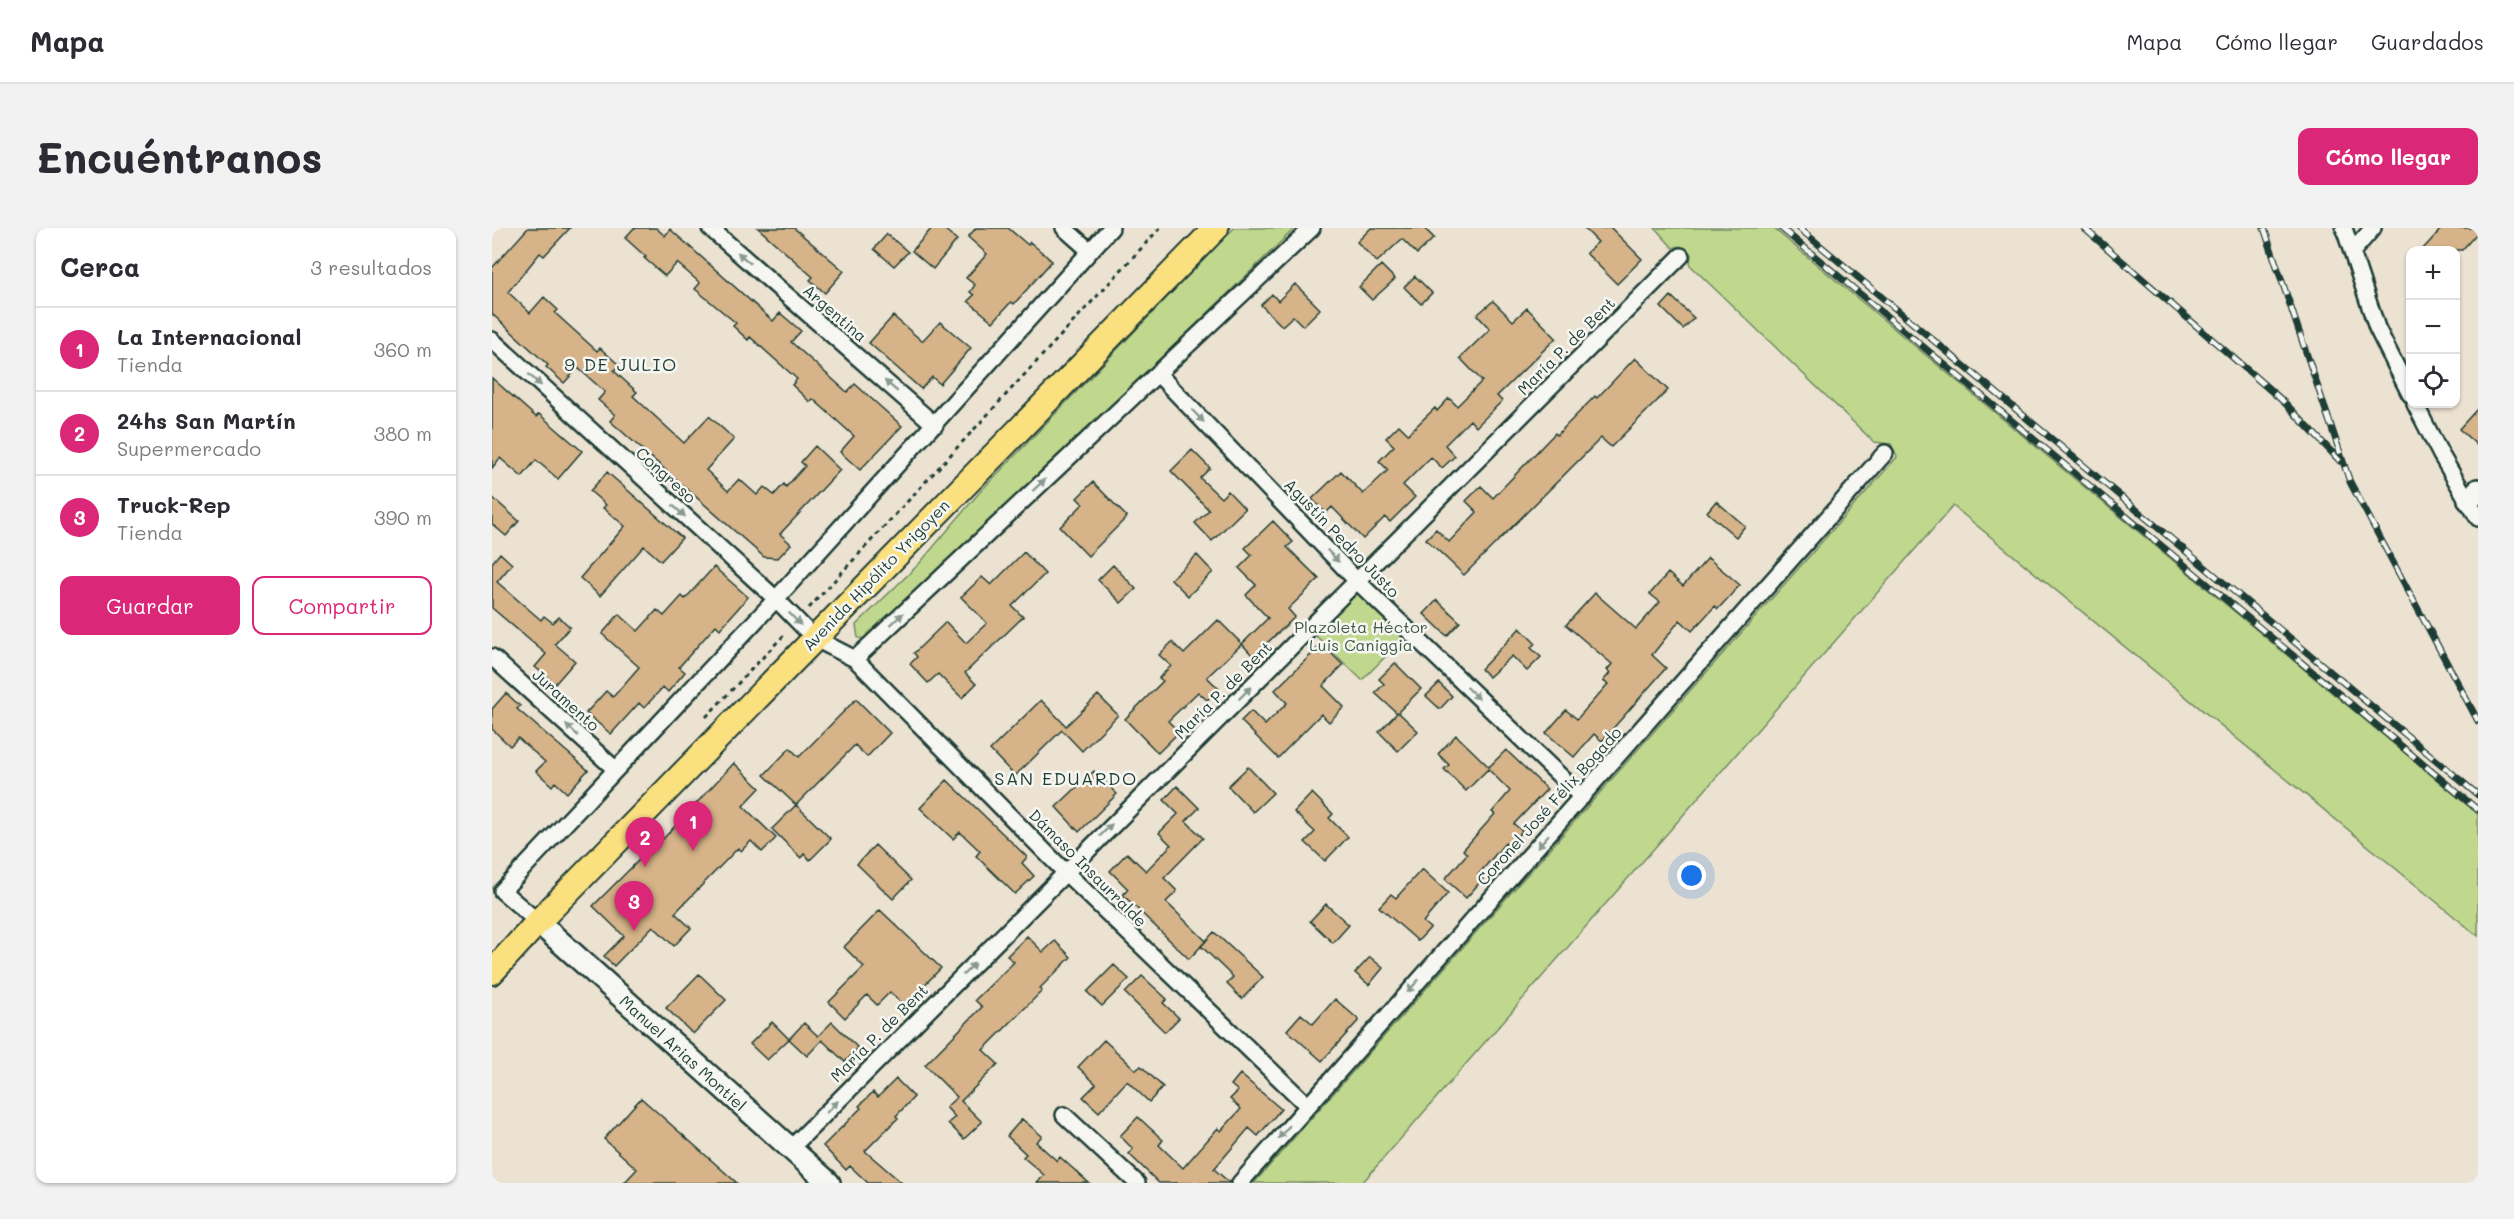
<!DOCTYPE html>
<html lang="es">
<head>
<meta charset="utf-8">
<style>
  body { margin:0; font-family:Mali,sans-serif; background:#f2f2f3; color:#2b2b33 }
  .controls { position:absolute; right:18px; top:18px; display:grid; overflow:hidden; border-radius:12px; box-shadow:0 2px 4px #0004 }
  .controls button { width:54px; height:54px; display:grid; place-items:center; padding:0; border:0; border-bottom:2px solid #e1e1e2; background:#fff; color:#2b2b33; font:30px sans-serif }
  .you { position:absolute; left:1200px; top:648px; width:21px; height:21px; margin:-15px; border:4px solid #fff; border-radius:50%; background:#1a73e8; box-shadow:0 0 0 9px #1a73e833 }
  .badge { display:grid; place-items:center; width:39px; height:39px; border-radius:50%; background:#db2777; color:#fff; font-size:20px; font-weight:700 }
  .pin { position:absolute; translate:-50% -50px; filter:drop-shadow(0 2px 3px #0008) }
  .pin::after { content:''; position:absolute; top:32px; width:21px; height:18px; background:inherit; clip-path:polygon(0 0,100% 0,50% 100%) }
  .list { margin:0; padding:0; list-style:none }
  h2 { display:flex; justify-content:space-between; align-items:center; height:78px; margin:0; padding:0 24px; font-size:26px }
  h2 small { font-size:20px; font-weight:400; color:#7c7c81 }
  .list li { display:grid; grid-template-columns:39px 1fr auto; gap:18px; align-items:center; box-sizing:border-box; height:84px; padding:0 24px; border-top:2px solid #e1e1e2 }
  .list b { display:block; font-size:22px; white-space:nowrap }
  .list p { margin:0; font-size:20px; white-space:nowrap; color:#7c7c81 }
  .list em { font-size:20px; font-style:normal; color:#7c7c81 }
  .actions { display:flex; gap:12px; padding:18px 24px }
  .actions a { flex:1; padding:14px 0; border:2px solid #db2777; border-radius:12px; text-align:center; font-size:21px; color:#db2777 }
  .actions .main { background:#db2777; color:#fff }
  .icon { flex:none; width:33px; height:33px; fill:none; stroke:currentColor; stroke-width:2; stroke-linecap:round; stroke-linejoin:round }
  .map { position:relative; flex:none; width:1986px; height:955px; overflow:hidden; border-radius:12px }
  header { display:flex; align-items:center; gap:36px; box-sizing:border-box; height:84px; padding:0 30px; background:#fff; border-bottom:2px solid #e1e1e2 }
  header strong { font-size:28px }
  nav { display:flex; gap:33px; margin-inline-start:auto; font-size:21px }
  .intro { display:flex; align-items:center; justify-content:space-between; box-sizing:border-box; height:144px; padding:0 36px }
  h1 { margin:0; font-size:42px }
  .button { padding:15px 27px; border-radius:12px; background:#db2777; color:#fff; font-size:21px; font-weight:700 }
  main { display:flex; gap:36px; padding:0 36px }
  aside { flex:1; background:#fff; border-radius:12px; box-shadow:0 2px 4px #0004 }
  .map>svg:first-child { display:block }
  .green { fill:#c0d88e; stroke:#708a61; stroke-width:1.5 }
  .building { fill:#d6b388; stroke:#1f3d34; stroke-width:1.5 }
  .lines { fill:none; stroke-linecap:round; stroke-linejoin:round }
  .street-casing { stroke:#1f3d34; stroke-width:20 }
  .secondary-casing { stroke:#1f3d34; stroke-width:26 }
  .primary-casing { stroke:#1f3d34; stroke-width:28 }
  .path { stroke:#1f3d34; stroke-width:3; stroke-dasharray:4.5 4.5; stroke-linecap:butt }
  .street { stroke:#f6f6f2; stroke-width:15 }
  .secondary { stroke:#f6f6f2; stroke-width:21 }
  .primary { stroke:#fbe080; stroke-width:24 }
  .rail-casing { stroke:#1f3d34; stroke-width:7 }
  .rail { stroke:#f6f6f2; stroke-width:4.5; stroke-dasharray:14; stroke-linecap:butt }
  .oneway { fill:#8a9a93 }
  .labels { text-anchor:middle; stroke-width:5; stroke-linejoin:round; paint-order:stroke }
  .street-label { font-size:16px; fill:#1f3d34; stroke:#f6f6f2 }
  .park-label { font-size:16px; fill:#3f5c46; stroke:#f6f6f2 }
  .neighbourhood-label { font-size:18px; letter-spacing:1.5px; fill:#1f3d34; stroke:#f6f6f2 }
</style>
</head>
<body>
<header>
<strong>Mapa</strong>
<nav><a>Mapa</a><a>Cómo llegar</a><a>Guardados</a></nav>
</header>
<div class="intro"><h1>Encuéntranos</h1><a class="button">Cómo llegar</a></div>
<main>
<aside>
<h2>Cerca<small>3 resultados</small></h2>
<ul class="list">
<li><span class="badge">1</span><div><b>La Internacional</b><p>Tienda</p></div><em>360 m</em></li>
<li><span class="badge">2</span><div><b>24hs San Martín</b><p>Supermercado</p></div><em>380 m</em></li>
<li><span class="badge">3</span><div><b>Truck-Rep</b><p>Tienda</p></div><em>390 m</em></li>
</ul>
<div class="actions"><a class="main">Guardar</a><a>Compartir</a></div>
</aside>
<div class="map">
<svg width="1986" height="955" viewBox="0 0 1986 955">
  <rect width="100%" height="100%" fill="#ece2d2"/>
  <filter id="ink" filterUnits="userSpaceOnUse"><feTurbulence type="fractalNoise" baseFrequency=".0167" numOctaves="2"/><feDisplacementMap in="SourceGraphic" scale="12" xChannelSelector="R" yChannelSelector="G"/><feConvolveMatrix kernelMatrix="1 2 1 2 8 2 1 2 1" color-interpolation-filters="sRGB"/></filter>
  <g filter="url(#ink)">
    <path class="green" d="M742,0H803L565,232L405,380L376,411L366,410L364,397L427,336L487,265Z
      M1163,0H1281L1986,586V708L1461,278L870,955H762L1405,229L1399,216L1382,214L1198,37L1199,26L1188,18L1181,20Z
      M866,363L914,408L870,452L823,407Z"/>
    <path class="building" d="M36,0H78L52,28L48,25L16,64L38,85L52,69L66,82L63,85L105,123L108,120L127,137L122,143L145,164L141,168L192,215L217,188L242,211L214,242L236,263L247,251L265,267L272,259L282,267L292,256L294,259L313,238L309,234L323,218L348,242L288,306L299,316L286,330L272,329L118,193L123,187L106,172L113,164L86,140L72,155L54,139L56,137L0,86V40Z
      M142,0H164L173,8L178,1L281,93L288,85L309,103L299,114L355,164L363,156L410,198L368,242L348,224L362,208L321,171L318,174L300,157L305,151L258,109L256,112L241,98L244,95L203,61L208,55L185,35L173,48L152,30L154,29L133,10Z
      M266,0H302L352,43L333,65L318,52L321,49Z
      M440,0H451L465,12L441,41L420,23Z
      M484,0H516L536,17L538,14L560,33L522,76L519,74L501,94L476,73L482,67L478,64L483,57L474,50L495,26L476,9Z
      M879,0H932L942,10L925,26L910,11L885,34L865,14Z
      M1092,0H1119L1150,31L1125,56L1094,25L1106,14Z
      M1950,0H1986V4L1970,22H1930Z
      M395,6L416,24L402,38L382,21Z
      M889,37L903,51L880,72L867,59Z
      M923,48L940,65L929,76L912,59Z
      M803,56L828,81L811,98L801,88L790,98L769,77L780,66L786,73Z
      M1179,68L1202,90L1191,101L1169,79Z
      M1001,73L1021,93L1035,80L1064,110L1005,168L1010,173L984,199L978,192L953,217L963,228L950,240L939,229L911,257L923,269L898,294L893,289L871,311L840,279L834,285L820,271L849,243L871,266L896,242L887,233L902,218L894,210L907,197L916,206L943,180L945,183L957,170L965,178L990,153L968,130L998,101L985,87Z
      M401,88L430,113L448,94L479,120L448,156L440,149L429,161L377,115Z
      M1143,130L1176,162L1119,219L1109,210L972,347L934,311L944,301L957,314L985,284L974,273L989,258L1001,270L1063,205L1065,207L1103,168L1105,170Z
      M0,150L44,189L47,186L90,223L66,251L44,232L30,249L8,230L0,240Z
      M1986,180V218L1967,201Z
      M700,222L718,240L708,250L729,270L736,263L753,281L720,313L703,295L717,282L679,243Z
      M115,244L190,310L169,333L152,318L108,368L88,350L133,298L111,280L114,277L98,263Z
      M601,254L635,289L596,328L568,299L591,276L585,270Z
      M0,269L27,293L14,308L0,296Z
      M1224,273L1253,298L1244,309L1215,284Z
      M781,293L801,314L795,319L827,351L796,381L803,389L761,428L750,416L776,390L754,367L764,357L747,340L760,327L753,320Z
      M532,324L553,346L520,378L531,389L473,445L484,456L470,470L446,446L436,455L418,436L425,429L422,425L454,394L474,415L495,395L469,369L490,349L499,357Z
      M8,325L20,336L5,354L49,392L52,388L61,395L67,389L78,399L63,416L83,433L63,456L43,439L54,426L0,380V335Z
      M705,327L721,344L696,368L679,351Z
      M1216,330L1248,357L1226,381L1223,378L1200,403L1188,392L1160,427L1174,440L1110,513L1102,506L1082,529L1054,505L1074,482L1085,491L1116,456L1111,453L1118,445L1115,442L1120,436L1074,397L1103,365L1144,401L1168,374L1158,366L1176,345L1191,358Z
      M621,337L644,361L629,375L606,352Z
      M222,339L256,369L228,401L224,397L187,439L193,444L176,464L171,459L152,480L147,475L119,506L94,485L114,463L121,469L147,439L110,406L127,386L146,403L165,382L172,388L190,368L193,371Z
      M945,372L968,394L955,408L932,386Z
      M726,392L750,416L715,449L727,461L715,472L706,464L676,493L687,504L666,525L633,491L671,453L667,450L679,438L667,427L680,414L692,426Z
      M1028,400L1043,415L1039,420L1049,429L1035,443L1020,428L997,449L989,441Z
      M830,416L851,437L831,458L852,479L837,494L829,486L786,530L749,493L759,483L773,497L795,475L783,462Z
      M903,435L929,461L906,484L926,503L906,523L887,504L905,485L883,465L892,456L887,451Z
      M947,455L960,468L948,481L934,468Z
      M14,465L28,478L25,481L96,542L75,565L63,554L60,558L44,543L53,534L26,510L18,518L0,501V481Z
      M606,467L626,487L590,523L570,502L523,548L498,522L549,472L574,498Z
      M364,471L398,505L375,529L363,517L304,577L272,547L298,520L307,529Z
      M964,507L997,539L1014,522L1055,561L1022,596L1030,603L1016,618L1013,615L986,647L991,651L974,670L953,651L975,626L971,622L1003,586L1000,584L1018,563L996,541L974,563L952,541L957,537L946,526Z
      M242,535L268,560L251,578L284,610L270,624L259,613L249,623L246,620L183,685L199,700L182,718L161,698L122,738L112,728L132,708L101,678L155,624L157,626Z
      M756,539L781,565L761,584L736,558Z
      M602,543L625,566L587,604L564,579Z
      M455,552L535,629L530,635L542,648L523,666L484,628L488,623L468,604L461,611L428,580Z
      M685,558L707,580L694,593L711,610L672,650L685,663L674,674L714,713L697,731L631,667L636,661L618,643L635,625L654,643L679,617L667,605L686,586L672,572Z
      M820,565L841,586L837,590L856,609L833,633L813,614L823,604L802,584Z
      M304,577L339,611L318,632L312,626L309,630L280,601Z
      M383,617L419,652L401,671L365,636Z
      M930,641L956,665L931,694L938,700L926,713L887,679L899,666L904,670Z
      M834,676L857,697L841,715L818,693Z
      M388,682L449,740L412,778L398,764L385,777L375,767L353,790L337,774L372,739L352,719Z
      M722,704L771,749L750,771L735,756L741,749L709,718Z
      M535,708L551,724L563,713L579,729L548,760L550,763L491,822L506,836L469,873L490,894L472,911L456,895L463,889L454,879L465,869L433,837L490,779L483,772L522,734L515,728Z
      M878,729L891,740L877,757L863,745Z
      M622,737L637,751L610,778L595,764Z
      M207,746L234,772L201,806L174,780Z
      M650,748L675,771L671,775L687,790L673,804L633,765Z
      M843,771L867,792L830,833L795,802L809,786L821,796Z
      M280,794L297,811L275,832L258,816Z
      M340,794L366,820L353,834L330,812L315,828L297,811L312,795L326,808Z
      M612,812L644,842L649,838L671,859L657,874L635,853L607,884L591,869L604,856L586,839Z
      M748,846L789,881L766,908L757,900L722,941L738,955H667L637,926L641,921L628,908L646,889L671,912L667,917L691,940L726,900L729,903L749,881L738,871L746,863L739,857Z
      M404,851L422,869L404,888L406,890L373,923L410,955H376L358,938L354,942L331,918L369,880L367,878L381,864L386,869Z
      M149,870L245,955H132L145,941L112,911Z
      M530,891L550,908L544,914L565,933L568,929L597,955H545L552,947L531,929L534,926L515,908Z"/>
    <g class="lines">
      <defs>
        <path id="street" d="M218,0L443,197
          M572,0L598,23
          M1852,0L1885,100L1918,166
          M1860,24L1881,0
          M0,112L284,371L322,410L363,431L573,644L815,877
          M666,146L865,353L1090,569
          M1923,176L1949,227L1986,290
          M0,429L123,541
          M363,431L820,0
          M46,694L10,663L284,371L619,0
          M572,887L645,955
          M298,921L1189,28
          M748,955L1393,225"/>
        <path id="secondary" d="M1977,272L1986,262
          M46,694L337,955"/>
        <path id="primary" d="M0,744L46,694L724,0"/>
      </defs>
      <use href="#street" class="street-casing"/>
      <use href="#secondary" class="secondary-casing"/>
      <use href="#primary" class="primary-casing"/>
      <path class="path" d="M317,380L668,0
        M214,489L294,405"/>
      <use href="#street" class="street"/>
      <use href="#secondary" class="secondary"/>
      <use href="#primary" class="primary"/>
      <defs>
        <path id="rail" d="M1289,0L1986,582
          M1307,0L1986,567
          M1592,0L1792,174L1848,233
          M1772,0L1858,254L1986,493"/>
      </defs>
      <use href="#rail" class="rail-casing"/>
      <use href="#rail" class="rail"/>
    </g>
    <defs><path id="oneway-solid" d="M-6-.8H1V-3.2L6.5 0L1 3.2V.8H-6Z" transform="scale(1.5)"/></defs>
    <g class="oneway">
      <use href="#oneway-solid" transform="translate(252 30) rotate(-139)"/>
      <use href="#oneway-solid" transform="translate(43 152) rotate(42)"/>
      <use href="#oneway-solid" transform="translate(399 158) rotate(-139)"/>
      <use href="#oneway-solid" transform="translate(706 188) rotate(46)"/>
      <use href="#oneway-solid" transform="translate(547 257) rotate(-43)"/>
      <use href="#oneway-solid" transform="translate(187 283) rotate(42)"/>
      <use href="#oneway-solid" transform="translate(841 328) rotate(46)"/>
      <use href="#oneway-solid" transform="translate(303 391) rotate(46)"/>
      <use href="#oneway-solid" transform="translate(405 391) rotate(-43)"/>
      <use href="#oneway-solid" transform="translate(753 465) rotate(-45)"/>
      <use href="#oneway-solid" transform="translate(981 465) rotate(44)"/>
      <use href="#oneway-solid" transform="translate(80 502) rotate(-138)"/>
      <use href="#oneway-solid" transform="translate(614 602) rotate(-45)"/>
      <use href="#oneway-solid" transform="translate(1051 613) rotate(132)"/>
      <use href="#oneway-solid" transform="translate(477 741) rotate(-45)"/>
      <use href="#oneway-solid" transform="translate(921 758) rotate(132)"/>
      <use href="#oneway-solid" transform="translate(340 879) rotate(-45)"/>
      <use href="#oneway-solid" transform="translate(792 904) rotate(131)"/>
    </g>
  </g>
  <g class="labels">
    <g class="street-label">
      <text transform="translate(343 85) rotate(41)" y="6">Argentina</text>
      <text transform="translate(1074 118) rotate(-45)" y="6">María P. de Bent</text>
      <text transform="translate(174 247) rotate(42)" y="6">Congreso</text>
      <text transform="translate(850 310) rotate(46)" y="6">Agustín Pedro Justo</text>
      <text transform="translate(384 347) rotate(-46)" y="6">Avenida Hipólito Yrigoyen</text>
      <text transform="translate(731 462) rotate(-45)" y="6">María P. de Bent</text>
      <text transform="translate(74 472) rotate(42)" y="6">Juramento</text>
      <text transform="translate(1057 578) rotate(-48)" y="6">Coronel José Félix Bogado</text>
      <text transform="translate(596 640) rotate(45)" y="6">Dámaso Insaurralde</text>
      <text transform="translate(387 805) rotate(-45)" y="6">María P. de Bent</text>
      <text transform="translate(191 825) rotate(42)" y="6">Manuel Arias Montiel</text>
    </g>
    <g class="park-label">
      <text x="869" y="405">Plazoleta Héctor<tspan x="869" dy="18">Luis Caniggia</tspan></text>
    </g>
    <g class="neighbourhood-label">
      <text x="129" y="143">9 DE JULIO</text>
      <text x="574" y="557">SAN EDUARDO</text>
    </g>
  </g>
</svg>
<div class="controls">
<button>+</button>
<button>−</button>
<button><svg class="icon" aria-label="locate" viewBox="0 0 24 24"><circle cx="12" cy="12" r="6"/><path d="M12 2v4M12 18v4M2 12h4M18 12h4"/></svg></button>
</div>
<div class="you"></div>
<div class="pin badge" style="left:201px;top:623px">1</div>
<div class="pin badge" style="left:153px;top:639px">2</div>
<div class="pin badge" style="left:142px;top:703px">3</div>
</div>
</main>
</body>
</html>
